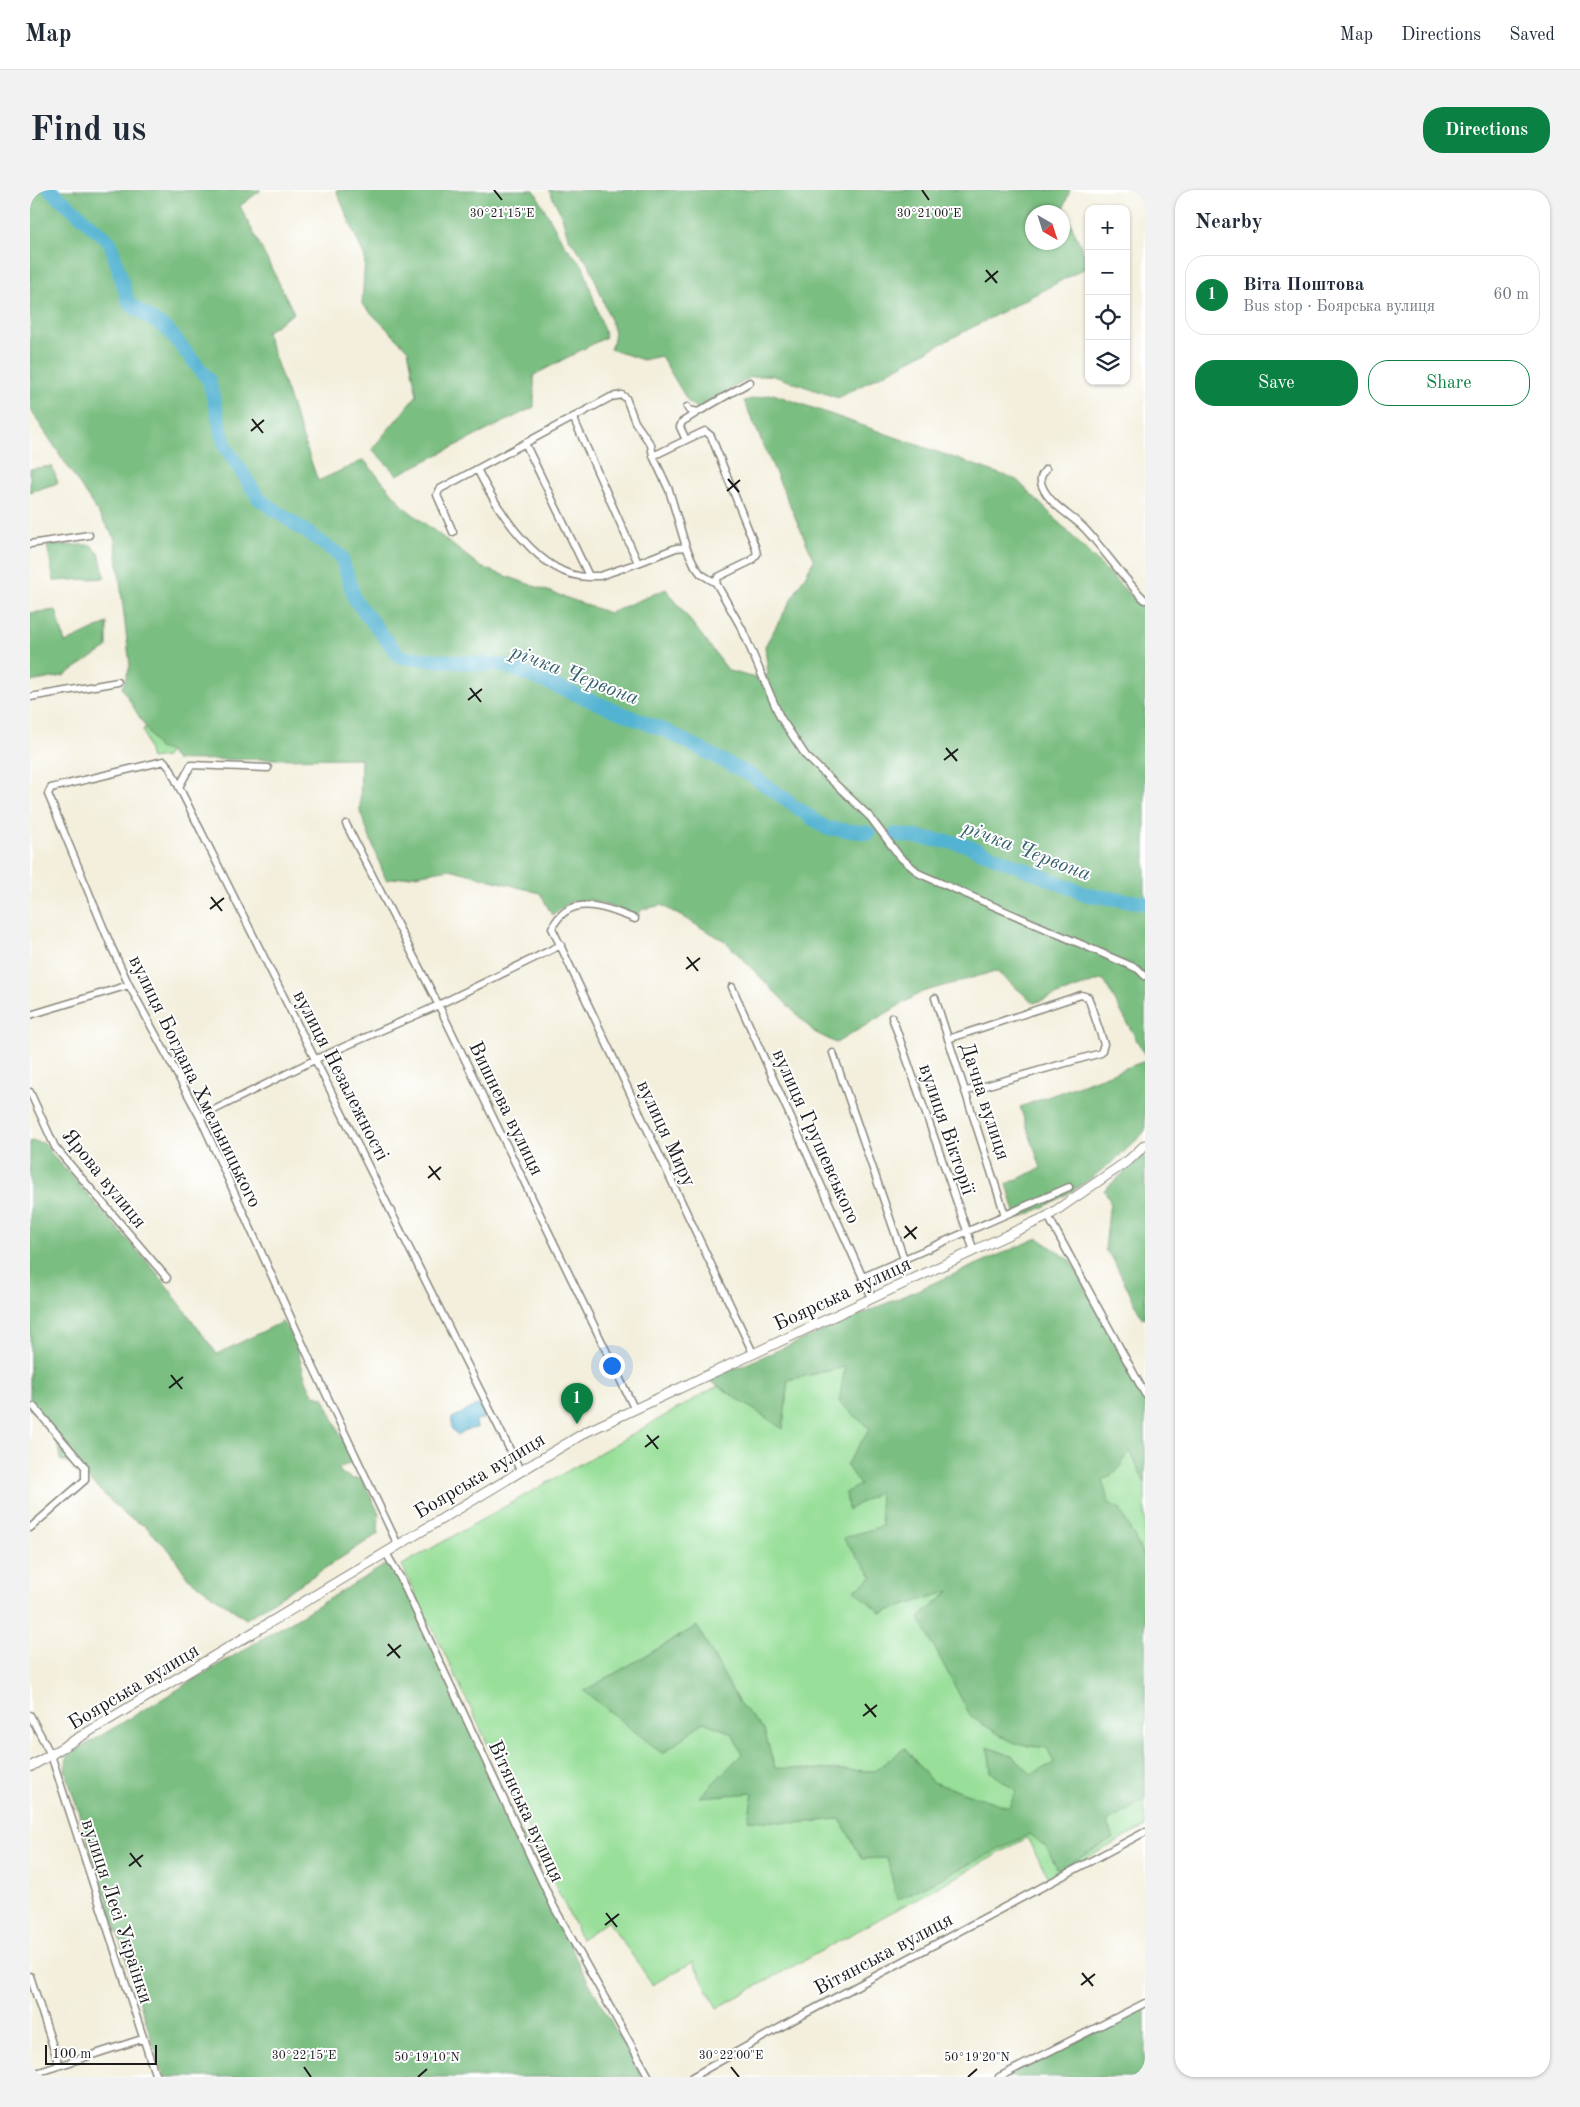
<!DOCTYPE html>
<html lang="en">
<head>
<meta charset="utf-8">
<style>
  body { margin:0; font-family:"Old Standard TT",serif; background:#f2f2f3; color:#1f2937 }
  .controls { position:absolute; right:15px; top:15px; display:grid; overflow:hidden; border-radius:10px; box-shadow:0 1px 4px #0004 }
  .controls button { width:45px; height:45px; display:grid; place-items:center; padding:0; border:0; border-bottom:1px solid #e0e1e3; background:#fff; color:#1f2937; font:25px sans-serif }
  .compass { position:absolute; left:995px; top:15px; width:45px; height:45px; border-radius:50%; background:#fff; box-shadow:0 1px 4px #0004; rotate:141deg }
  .scale { position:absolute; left:15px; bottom:12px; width:112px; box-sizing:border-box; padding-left:5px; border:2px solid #1c1c1c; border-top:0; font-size:14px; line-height:18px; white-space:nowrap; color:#1c1c1c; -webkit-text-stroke:4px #fff; paint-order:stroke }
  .you { position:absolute; left:581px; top:1175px; width:18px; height:18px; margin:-12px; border:4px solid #fff; border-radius:50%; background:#1a73e8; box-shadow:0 0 0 8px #1a73e833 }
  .badge { display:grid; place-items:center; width:32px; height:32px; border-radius:50%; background:#0b8043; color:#fff; font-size:16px; font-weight:700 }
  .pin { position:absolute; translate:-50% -41px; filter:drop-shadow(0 1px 2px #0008) }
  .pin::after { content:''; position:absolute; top:26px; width:18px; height:15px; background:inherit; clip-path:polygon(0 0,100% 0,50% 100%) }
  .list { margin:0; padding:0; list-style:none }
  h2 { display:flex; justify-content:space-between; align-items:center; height:65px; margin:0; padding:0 20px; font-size:21px }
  h2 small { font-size:16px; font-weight:400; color:#747a83 }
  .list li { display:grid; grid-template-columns:32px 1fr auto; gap:15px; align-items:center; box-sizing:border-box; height:80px; margin:0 10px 10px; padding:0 10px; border:1px solid #e0e1e3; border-radius:20px }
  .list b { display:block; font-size:19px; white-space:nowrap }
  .list p { margin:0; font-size:16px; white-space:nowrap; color:#747a83 }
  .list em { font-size:16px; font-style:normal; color:#747a83 }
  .actions { display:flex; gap:10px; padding:15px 20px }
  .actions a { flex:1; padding:11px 0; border:1px solid #0b8043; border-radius:20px; text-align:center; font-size:18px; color:#0b8043 }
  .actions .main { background:#0b8043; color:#fff }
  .icon { flex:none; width:28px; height:28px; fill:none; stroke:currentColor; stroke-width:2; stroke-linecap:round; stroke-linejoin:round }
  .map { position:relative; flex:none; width:1115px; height:1887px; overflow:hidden; border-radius:20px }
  header { display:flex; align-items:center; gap:30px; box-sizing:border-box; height:70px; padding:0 25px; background:#fff; border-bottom:1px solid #e0e1e3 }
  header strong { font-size:24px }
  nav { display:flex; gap:28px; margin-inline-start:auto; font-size:18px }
  .intro { display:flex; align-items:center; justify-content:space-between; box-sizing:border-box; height:120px; padding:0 30px }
  h1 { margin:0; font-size:35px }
  .button { padding:12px 22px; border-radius:20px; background:#0b8043; color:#fff; font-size:18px; font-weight:700 }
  main { display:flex; gap:30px; padding:0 30px }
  aside { flex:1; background:#fff; border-radius:20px; box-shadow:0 1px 4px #0004 }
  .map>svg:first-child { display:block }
  .green { fill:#98df99; stroke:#5a7e5a }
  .forest { fill:#7abe81; stroke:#4b6d4e; fill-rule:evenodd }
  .water { fill:#53b3d2; stroke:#386877 }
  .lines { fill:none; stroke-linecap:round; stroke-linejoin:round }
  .river { stroke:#53b3d2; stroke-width:14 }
  .street-casing { stroke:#88867c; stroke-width:9 }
  .secondary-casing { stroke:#88867c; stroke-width:11 }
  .street { stroke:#fff; stroke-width:6 }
  .secondary { stroke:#fff; stroke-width:9 }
  .ticks { fill:none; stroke:#1c1c1c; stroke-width:2 }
  .labels { text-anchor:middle; stroke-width:4; stroke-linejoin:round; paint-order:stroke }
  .street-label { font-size:20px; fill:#1c1c1c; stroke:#fff }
  .water-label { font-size:21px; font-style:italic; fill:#35606e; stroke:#fff }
  .ticks-label { font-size:12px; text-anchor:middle; fill:#1c1c1c; stroke:#fff; stroke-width:4; stroke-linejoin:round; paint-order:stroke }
</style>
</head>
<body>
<header>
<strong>Map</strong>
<nav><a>Map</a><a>Directions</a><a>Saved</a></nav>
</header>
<div class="intro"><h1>Find us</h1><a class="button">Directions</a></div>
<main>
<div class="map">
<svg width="1115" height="1887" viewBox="0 0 1115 1887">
  <rect width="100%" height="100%" fill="#fff"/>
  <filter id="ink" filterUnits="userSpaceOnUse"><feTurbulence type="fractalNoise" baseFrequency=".02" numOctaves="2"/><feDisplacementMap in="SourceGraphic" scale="10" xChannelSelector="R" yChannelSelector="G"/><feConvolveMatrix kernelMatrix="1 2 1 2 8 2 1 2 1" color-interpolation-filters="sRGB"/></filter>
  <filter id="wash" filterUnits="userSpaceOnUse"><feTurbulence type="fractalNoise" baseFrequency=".0096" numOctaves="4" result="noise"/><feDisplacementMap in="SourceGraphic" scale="20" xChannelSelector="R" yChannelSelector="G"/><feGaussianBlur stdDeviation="1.12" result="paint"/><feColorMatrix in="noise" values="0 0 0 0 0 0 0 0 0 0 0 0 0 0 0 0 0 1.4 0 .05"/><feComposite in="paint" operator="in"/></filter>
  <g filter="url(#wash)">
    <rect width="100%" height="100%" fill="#f3efdc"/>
    <path class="green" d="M133,537L143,553L136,567L121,569L113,539Z
      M1012,1073L1115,1219V1637L1019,1688L997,1648L687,1818L663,1772L622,1795C609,1772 592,1753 578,1731L551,1749L397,1427L396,1428L372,1375L682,1199Z"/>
    <path class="forest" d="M0,0H231L210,16L264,123L236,142L288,291L334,270L375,318L451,377L579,423L636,399L699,481L726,488L738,485L735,456L784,370L714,211L743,204L987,290L1115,420V865L1073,789L1004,813L966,781L892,802L806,853L784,842L695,751L631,715L611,720L608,725L560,710L540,712L522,725L510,703L420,679L356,690L330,622L331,568L146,570L138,561L128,558L92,498L100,476L85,349L0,219Z
      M306,0H504L534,54L553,76L576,147L504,185V217L367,285L342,259L387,205L378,160L332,114L335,68Z
      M519,0H1040L1034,17L1059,76L808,208L741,185L721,187L668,219L659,213L631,166L613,170L580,159L584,150L583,137L560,76L538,47L531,24ZM1002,22H1032V52H1002Z
      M22,276L28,293L0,302V279Z
      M17,355H61L69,363L75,388L24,391Z
      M26,420L35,453L77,433V458L33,486L0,492V423Z
      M1115,871V941C1082,977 1033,1011 987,1029L977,994L1011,978L990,917Z
      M0,951L15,953L21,963L128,1084L187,1164L252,1132C273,1155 268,1182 284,1205L293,1207L323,1272L309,1278L311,1283L323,1289L331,1288L349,1323L348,1344L216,1429L158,1388L140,1361L115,1336L95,1325L44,1275L30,1270C28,1246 19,1234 0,1219Z
      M1115,964V1129L1112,1128L1083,1069L1075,1060L1080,1010L1074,1000Z
      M1008,1048L1040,1070L1115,1205V1293L1100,1261L1086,1282L1072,1290L1079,1313L1090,1319L1115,1369V1610L1077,1632L1083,1649L1028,1680L1016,1657L1000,1644L867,1710L857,1668L832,1669L810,1629L767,1633L718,1630L723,1603L669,1607L712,1564L702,1543L673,1532L633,1564L554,1501L667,1436L709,1513L734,1540L745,1578L844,1581L875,1558L902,1592L979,1617L986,1601L961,1582L958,1557L984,1567L1001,1584L1024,1573L1017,1558L985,1554L941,1527L889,1428L920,1401L851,1423L824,1400L843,1387L813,1348L852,1336L849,1302L818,1320L816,1302L830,1295L816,1275L840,1239L809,1212L815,1177L758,1190L753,1239L679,1190Z
      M355,1375L371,1383L462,1578L548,1773L612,1887H134L35,1580L37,1566Z
      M1115,1817V1887H974Z"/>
    <path class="water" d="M450,1214L455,1221L453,1229L446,1230L447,1238L436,1240L428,1245L421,1239L422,1228Z"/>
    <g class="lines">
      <path class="river" d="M20,0L52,27
        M58,33L80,52L99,114L138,140L179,190L195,256L229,309L311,366L325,410L370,467L476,476L636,541L722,586L760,612
        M766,617L796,638L839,643
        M865,644L933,654L1058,705L1115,713"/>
    </g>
  </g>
  <g filter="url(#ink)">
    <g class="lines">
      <defs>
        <path id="street" d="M657,217L659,220L668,222L720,192
          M543,227L608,373L646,358L656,357
          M656,250L675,241L681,246L725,356L727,364L721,371L688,387L686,393
          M495,253L559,386H570L608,373
          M623,266L656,250L650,237L652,232L668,222
          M447,279C467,319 509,388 560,387
          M1016,279C1012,284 1009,288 1012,296C1020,315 1041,325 1055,339C1076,362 1093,388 1115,410
          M423,342L407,305L410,299L581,207L592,205L596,208L605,232L621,255L623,266L639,300L656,357L665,376L671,384L686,393L712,439L750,527L776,566L840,627L870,667L890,684L1108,779L1115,786
          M0,354L59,345
          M0,507L88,492
          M238,578L161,575L149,597L490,1280
          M149,597L140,578L134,571L21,598L18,604L81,756L99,795L170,927L280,1170L368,1355
          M316,634L408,814L604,1218
          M605,729C576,718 540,701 522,738L723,1163
          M702,797L842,1108
          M905,808L975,1025
          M0,825L99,795
          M862,827L944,1061
          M918,849L1051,805L1058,807L1074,854L1071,863L937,901
          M803,863L874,1069
          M0,902L25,957L137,1088
          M170,927L286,869L398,820L531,755
          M1018,1026L1115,1204
          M833,1087L1039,997
          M0,1338L55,1290V1277L4,1217
          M356,1363L370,1387L524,1717L619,1887
          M0,1525L21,1565L126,1887
          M0,1786L29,1875
          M0,1885L112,1849
          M662,1887L767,1828L1115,1642
          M969,1887L1115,1813"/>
        <path id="secondary" d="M0,1577L556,1242L1018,1026L1099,970L1115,955"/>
      </defs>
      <use href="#street" class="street-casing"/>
      <use href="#secondary" class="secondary-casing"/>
      <use href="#street" class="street"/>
      <use href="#secondary" class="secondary"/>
    </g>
  </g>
  <path class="ticks" d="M464,0L472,10M892,0L899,10M956,80L967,93M955,92L968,81M222,229L233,243M221,241L234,230M698,289L709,302M697,301L710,290M440,498L451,512M438,510L452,499M916,558L927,571M914,570L928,559M181,707L192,721M180,719L194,708M657,767L668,781M656,779L670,768M399,976L410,990M398,988L411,977M875,1036L886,1049M874,1048L887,1037M141,1185L152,1199M139,1198L153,1187M617,1245L628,1259M615,1257L629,1246M358,1454L370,1468M357,1466L371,1455M835,1514L846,1527M833,1526L847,1515M100,1663L111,1677M99,1676L113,1665M576,1723L587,1737M575,1735L589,1724M1052,1783L1063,1796M1051,1795L1065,1784M274,1877L281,1887M701,1877L709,1887M388,1887L397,1879M938,1887L947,1879"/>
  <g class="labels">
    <g class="street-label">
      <text transform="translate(312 885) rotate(63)" y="7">вулиця Незалежності</text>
      <text transform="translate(166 891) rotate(64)" y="7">вулиця Богдана Хмельницького</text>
      <text transform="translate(956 911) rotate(72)" y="7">Дачна вулиця</text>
      <text transform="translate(477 918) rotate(64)" y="7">Вишнева вулиця</text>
      <text transform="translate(918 939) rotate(71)" y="7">вулиця Вікторії</text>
      <text transform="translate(637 943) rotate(65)" y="7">вулиця Миру</text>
      <text transform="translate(787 946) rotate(66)" y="7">вулиця Грушевського</text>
      <text transform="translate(75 988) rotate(51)" y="7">Ярова вулиця</text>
      <text transform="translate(812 1103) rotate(-25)" y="7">Боярська вулиця</text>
      <text transform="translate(449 1285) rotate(-31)" y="7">Боярська вулиця</text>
      <text transform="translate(103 1496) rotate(-31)" y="7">Боярська вулиця</text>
      <text transform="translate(497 1621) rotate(65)" y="7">Вітянська вулиця</text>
      <text transform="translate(88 1721) rotate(72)" y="7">вулиця Лесі Українки</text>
      <text transform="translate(853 1763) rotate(-28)" y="7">Вітянська вулиця</text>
    </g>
    <g class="water-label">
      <text transform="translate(545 484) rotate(21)" y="7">річка Червона</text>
      <text transform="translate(997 660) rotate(21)" y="7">річка Червона</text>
    </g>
  </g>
  <g class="ticks-label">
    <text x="472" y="27">30°21'15"E</text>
    <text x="899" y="27">30°21'00"E</text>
    <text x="274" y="1869">30°22'15"E</text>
    <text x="701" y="1869">30°22'00"E</text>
    <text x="397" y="1871">50°19'10"N</text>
    <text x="947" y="1871">50°19'20"N</text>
  </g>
</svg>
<div class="controls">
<button>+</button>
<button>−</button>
<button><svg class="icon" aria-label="locate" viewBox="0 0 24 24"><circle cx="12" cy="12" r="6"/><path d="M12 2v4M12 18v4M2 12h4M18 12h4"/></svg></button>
<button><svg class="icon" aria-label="layers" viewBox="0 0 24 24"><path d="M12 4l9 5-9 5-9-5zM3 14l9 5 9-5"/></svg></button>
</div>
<svg class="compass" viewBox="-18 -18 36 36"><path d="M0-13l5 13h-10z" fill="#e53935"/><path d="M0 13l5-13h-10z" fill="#747a83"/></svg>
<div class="scale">100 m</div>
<div class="you"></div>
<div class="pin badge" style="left:547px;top:1234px">1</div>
</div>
<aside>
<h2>Nearby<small></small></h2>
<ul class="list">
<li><span class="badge">1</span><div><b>Віта Поштова</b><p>Bus stop · Боярська вулиця</p></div><em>60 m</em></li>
</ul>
<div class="actions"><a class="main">Save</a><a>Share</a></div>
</aside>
</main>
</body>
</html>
